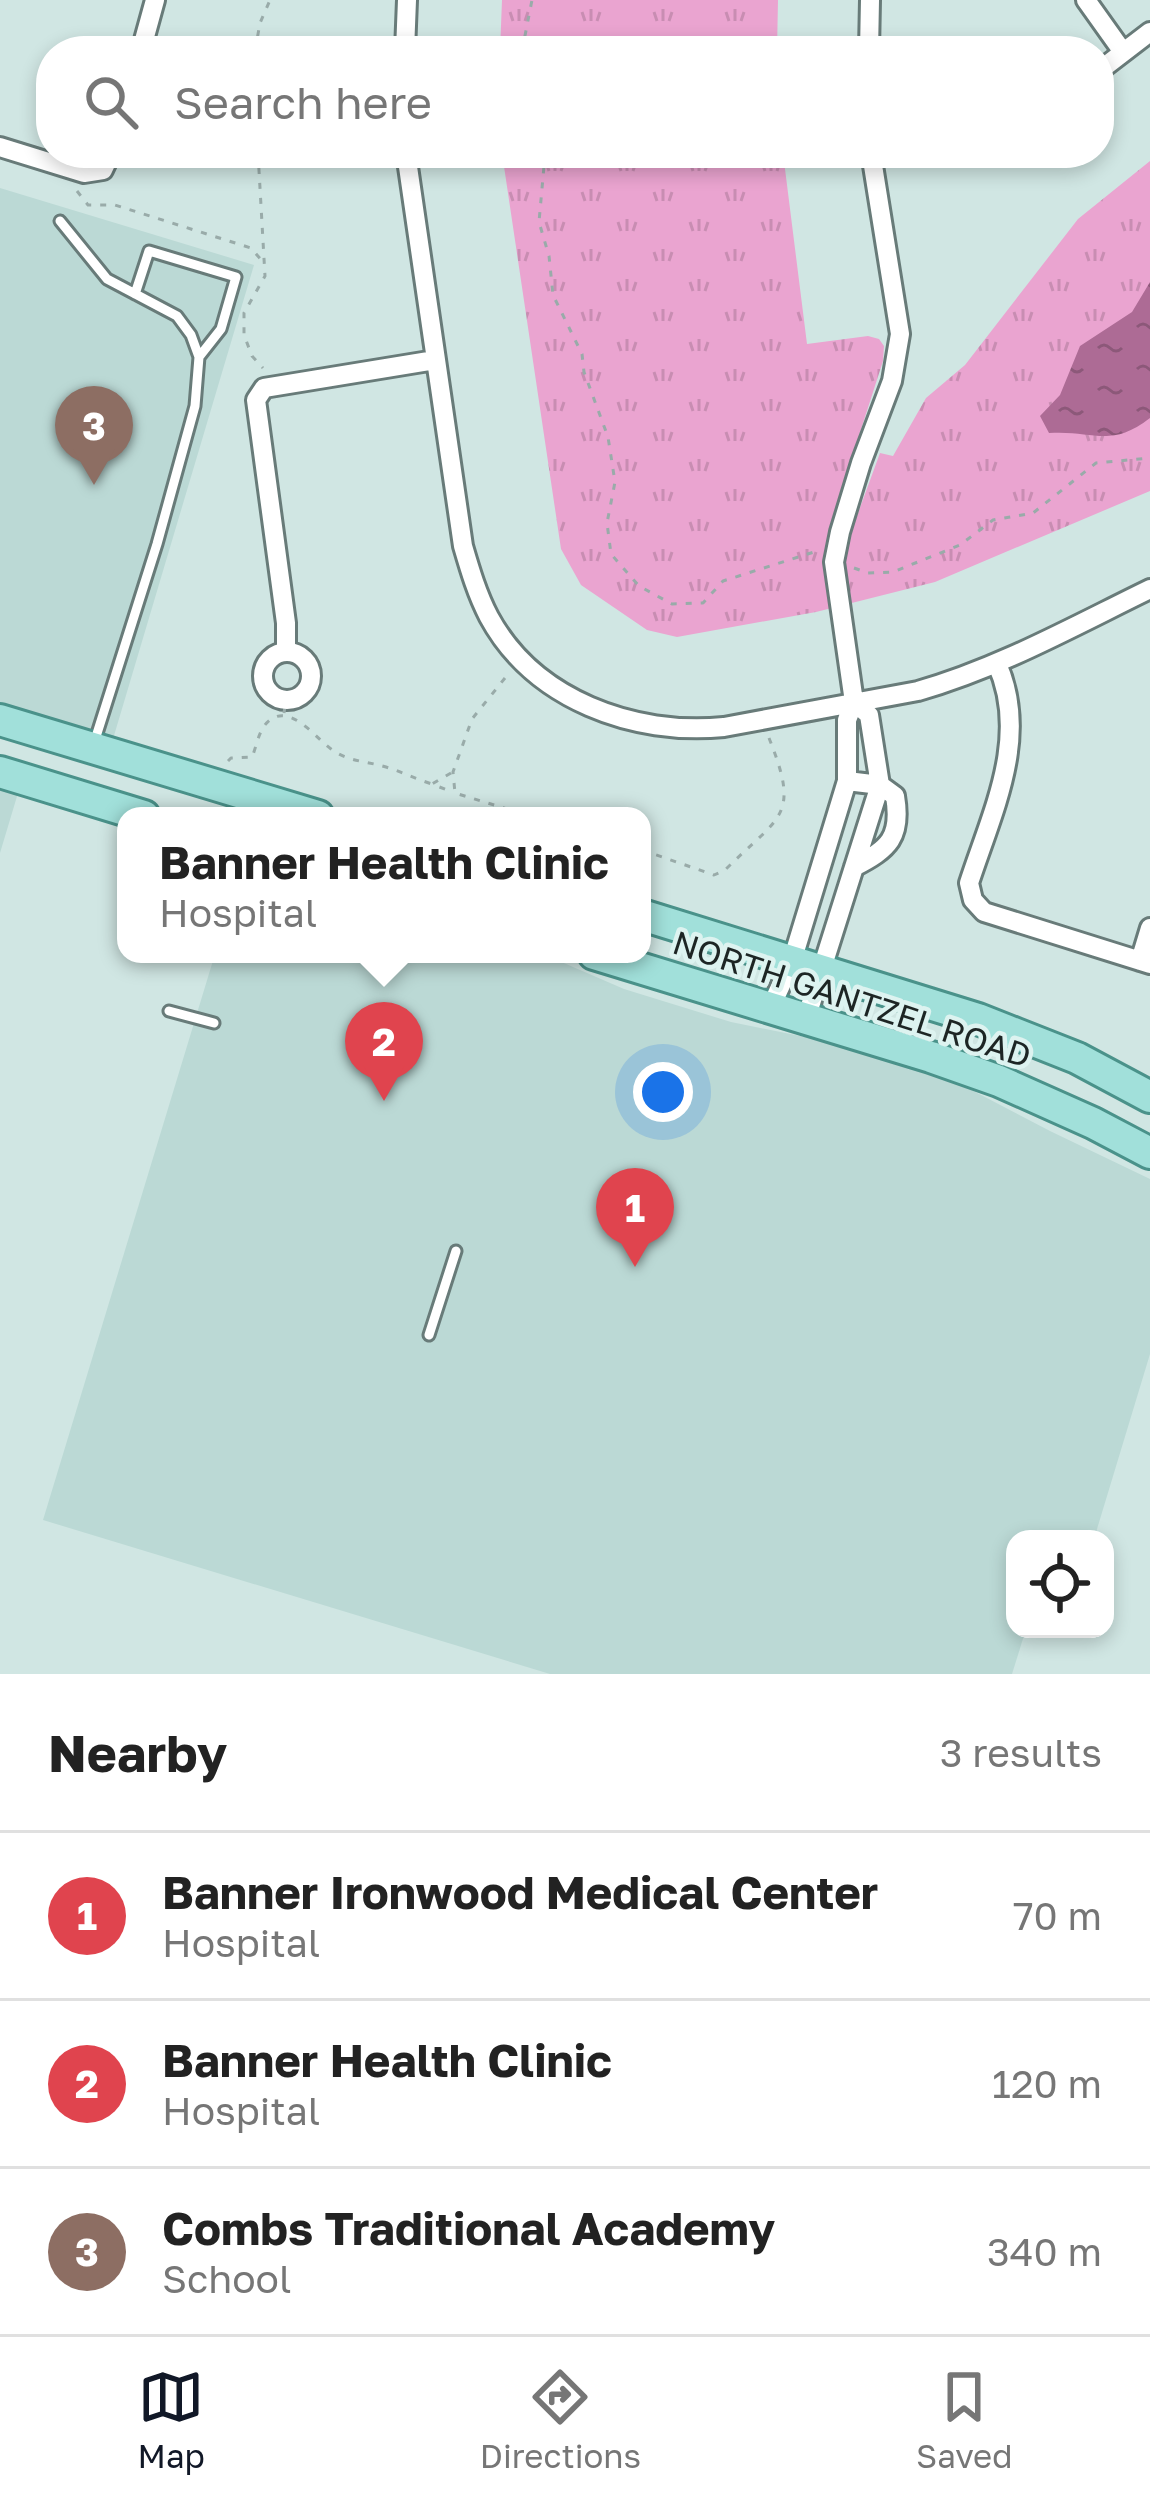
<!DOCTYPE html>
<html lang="en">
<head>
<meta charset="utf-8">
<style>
  body { margin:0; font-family:"Golos Text",sans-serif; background:#f2f2f2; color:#222 }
  .controls { position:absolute; right:36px; bottom:36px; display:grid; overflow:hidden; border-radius:24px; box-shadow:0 6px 18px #0003 }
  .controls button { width:108px; height:108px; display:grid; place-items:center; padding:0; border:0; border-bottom:3px solid #e0e0e0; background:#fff; color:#222; font:60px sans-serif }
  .you { position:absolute; left:663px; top:1092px; width:42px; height:42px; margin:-30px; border:9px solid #fff; border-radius:50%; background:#1a73e8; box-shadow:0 0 0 18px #1a73e833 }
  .badge { display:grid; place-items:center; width:78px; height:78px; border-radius:50%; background:#111827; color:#fff; font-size:39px; font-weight:700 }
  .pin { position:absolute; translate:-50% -99px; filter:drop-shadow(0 3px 6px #0008) }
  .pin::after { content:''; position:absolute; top:63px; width:42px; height:36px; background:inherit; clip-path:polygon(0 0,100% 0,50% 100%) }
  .popup { position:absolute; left:117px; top:807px; width:534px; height:156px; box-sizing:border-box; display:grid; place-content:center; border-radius:24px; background:#fff; filter:drop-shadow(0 3px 9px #0005); font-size:39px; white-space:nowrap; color:#767676 }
  .popup b { font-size:45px; color:#222 }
  .popup::after { content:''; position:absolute; left:50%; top:100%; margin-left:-24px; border:24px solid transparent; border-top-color:#fff }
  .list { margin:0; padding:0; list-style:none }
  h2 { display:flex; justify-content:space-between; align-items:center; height:156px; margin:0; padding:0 48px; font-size:51px }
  h2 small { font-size:39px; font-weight:400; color:#767676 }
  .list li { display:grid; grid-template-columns:78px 1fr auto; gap:36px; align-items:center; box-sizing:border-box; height:168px; padding:0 48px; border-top:3px solid #e0e0e0 }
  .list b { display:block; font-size:45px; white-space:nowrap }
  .list p { margin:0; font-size:39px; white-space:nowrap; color:#767676 }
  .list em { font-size:39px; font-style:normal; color:#767676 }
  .icon { flex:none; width:66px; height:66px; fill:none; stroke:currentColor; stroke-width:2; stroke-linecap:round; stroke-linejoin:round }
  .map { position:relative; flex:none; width:1150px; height:1674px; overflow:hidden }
  .search { position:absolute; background:#fff; box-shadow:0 6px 18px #0003; left:36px; right:36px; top:36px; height:132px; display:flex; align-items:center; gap:30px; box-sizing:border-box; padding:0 42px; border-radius:48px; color:#767676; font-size:45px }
  .sheet { height:660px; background:#fff }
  nav { display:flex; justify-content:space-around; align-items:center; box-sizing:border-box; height:168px; border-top:3px solid #e0e0e0; background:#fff; font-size:33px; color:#767676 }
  nav a { display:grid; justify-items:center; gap:6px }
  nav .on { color:#111827 }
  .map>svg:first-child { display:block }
  .built { fill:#bbd9d5 }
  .grass { fill:url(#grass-tufts) }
  .water { fill:url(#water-ripples) }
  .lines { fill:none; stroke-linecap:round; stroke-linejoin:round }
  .service-casing { stroke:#687b79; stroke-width:15 }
  .minor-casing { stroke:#687b79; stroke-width:24 }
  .primary-casing { stroke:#4a928a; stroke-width:36 }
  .path { stroke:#99aba9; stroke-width:3; stroke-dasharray:6 9; stroke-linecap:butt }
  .service { stroke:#fff; stroke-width:9 }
  .minor { stroke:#fff; stroke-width:18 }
  .primary { stroke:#a1e0da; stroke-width:30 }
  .labels { text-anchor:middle; stroke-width:9; stroke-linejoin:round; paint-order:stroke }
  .street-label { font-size:33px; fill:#1d2524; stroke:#ddf3f0 }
</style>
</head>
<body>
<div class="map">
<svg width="1150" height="1674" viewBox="0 0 1150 1674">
  <defs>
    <pattern id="grass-tufts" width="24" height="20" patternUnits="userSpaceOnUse" patternTransform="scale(3)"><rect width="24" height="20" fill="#eaa4d0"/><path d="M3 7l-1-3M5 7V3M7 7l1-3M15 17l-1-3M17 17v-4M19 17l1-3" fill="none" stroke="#c88db2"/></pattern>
    <pattern id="water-ripples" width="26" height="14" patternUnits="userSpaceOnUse" patternTransform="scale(3)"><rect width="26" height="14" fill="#ad6b95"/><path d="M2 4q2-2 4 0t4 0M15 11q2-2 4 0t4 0" fill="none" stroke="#8c5879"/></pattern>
  </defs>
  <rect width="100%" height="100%" fill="#d0e6e3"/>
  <path class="built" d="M0,188L254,265L113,739L0,705Z
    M0,788L18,793L0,853Z
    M215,954H543L624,989L731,1022L840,1044L960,1084L1050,1131L1150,1179V1354L1094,1539H1067L1055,1535L1053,1539H1015V1629H1026L1012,1674H550L43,1520Z"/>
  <path class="grass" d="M502,0H778L777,51H500Z
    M502,153H783L807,344L868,336L879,339L884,346L883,361L828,532L850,535L880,453L893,456L926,398L965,365L1078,219L1150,161V491L935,582L816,612L677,637L647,630L581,585L561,549Z"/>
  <path class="water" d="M1150,282V418C1110,449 1094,430 1049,433L1040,416L1060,395L1080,346L1132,312Z"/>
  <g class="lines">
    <defs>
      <path id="service" d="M60,221L107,279L177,316L191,335L199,357L195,406L157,544L94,743
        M135,294L149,251L236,277L221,329L199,357
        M169,1011L214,1023
        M429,1335L456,1251"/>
      <path id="minor" d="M1086,0L1123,52
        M141,51L155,0
        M405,51L407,0
        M869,51L870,0
        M1099,71L1150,32
        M0,147L84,173L103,170L111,153
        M406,153L463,546C470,570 477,594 489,617C534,700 634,736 724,727L918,691C999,668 1074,626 1150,589
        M286,652V623L256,400L264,388L435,360
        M263 676a24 24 0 1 1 48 0a24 24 0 1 1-48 0Z
        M997,664C1030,737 992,812 969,883L973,900L984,912L1150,964
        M847,781L880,785L895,796C902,837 889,849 854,867
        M1140,961L1150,928
        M770,1009L792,961L847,781V720L854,702L834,562L840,532L861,463L892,381L900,334L871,153
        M806,1019L880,785L869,715L854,702"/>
      <path id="primary" d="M0,720L318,816
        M0,772L144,816
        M642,915L978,1019L1077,1058L1150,1097
        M594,954L931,1057L999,1081L1093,1123L1150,1153"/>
    </defs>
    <use href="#service" class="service-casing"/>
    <use href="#minor" class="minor-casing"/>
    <use href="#primary" class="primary-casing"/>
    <path class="path" d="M255,51L260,23L270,0
      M522,51L532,0
      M258,153L265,276L244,313V335L252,356L263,368
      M540,153L544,166L539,222L549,256L553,295L582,354L584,372L608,437L615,482L607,523L611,554L639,586L672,604L703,603L723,581L814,552L818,554
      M77,191L88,205H115L251,248L263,262
      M854,568L868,573L893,572L960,545L993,520L1033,513L1096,463L1150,458
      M505,678L472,719L453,772L455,793L530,816
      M284,713L286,700
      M228,761L231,758L252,757C258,743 259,724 275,717C295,709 317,739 331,749C348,762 367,761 386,767C402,772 416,779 432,784
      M451,773L432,784L452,792
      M642,850L714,875L725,870C780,815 801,818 769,738"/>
    <use href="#service" class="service"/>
    <use href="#minor" class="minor"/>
    <use href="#primary" class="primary"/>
  </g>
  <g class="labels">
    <g class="street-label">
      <text transform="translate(852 999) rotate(18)" y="12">NORTH GANTZEL ROAD</text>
    </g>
  </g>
</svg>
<div class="controls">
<button><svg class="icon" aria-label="locate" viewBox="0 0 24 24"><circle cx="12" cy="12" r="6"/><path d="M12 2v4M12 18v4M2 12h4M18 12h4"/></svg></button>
</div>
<div class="you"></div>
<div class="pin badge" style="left:635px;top:1267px;background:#e0444e">1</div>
<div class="pin badge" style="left:384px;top:1101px;background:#e0444e">2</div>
<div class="popup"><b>Banner Health Clinic</b>Hospital</div>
<div class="pin badge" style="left:94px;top:485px;background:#8d6e63">3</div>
<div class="search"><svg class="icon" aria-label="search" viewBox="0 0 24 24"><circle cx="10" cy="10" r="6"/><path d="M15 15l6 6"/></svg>Search here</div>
</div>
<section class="sheet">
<h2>Nearby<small>3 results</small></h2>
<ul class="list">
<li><span class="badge" style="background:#e0444e">1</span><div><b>Banner Ironwood Medical Center</b><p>Hospital</p></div><em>70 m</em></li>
<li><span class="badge" style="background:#e0444e">2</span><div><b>Banner Health Clinic</b><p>Hospital</p></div><em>120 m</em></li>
<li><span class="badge" style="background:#8d6e63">3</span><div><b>Combs Traditional Academy</b><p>School</p></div><em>340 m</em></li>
</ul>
</section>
<nav>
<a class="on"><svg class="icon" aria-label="map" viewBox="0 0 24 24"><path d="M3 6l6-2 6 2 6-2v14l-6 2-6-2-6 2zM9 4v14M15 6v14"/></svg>Map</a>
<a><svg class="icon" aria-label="directions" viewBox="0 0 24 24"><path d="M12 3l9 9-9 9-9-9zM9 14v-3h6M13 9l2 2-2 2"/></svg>Directions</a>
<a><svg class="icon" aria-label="saved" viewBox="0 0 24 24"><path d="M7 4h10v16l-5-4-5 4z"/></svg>Saved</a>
</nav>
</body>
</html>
